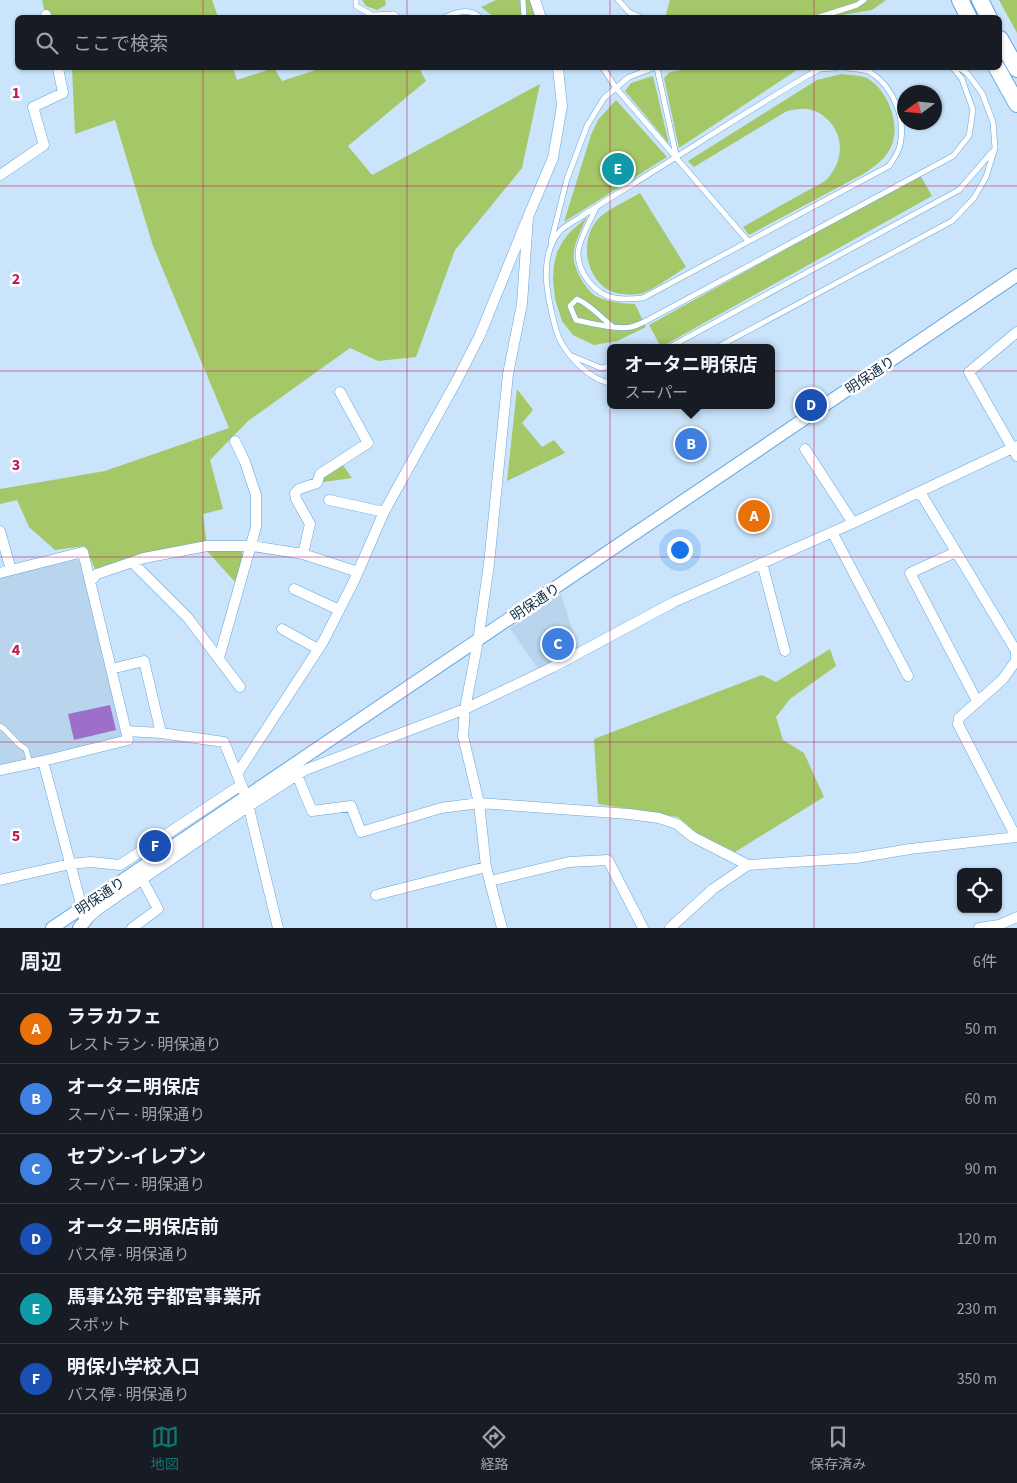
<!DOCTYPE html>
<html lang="ja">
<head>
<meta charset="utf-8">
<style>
  body { margin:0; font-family:"Source Sans 3","Noto Sans JP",sans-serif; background:#20242c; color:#f1f3f6 }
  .controls { position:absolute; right:15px; bottom:15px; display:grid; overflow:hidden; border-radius:8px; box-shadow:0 1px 4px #0004 }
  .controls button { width:45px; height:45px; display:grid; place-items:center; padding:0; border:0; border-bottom:1px solid #363941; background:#171b24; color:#f1f3f6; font:25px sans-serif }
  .compass { position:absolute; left:897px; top:85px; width:45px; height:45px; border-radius:50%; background:#171b24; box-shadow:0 1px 4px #0004; rotate:255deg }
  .you { position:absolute; left:679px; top:549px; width:18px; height:18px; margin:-12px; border:4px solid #fff; border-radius:50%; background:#1a73e8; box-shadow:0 0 0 8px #1a73e833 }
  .badge { display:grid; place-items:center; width:32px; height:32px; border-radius:50%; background:#0f766e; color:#fff; font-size:16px; font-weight:700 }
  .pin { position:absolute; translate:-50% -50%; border:2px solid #fff; box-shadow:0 1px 5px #0006 }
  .popup { position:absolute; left:607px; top:344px; width:168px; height:65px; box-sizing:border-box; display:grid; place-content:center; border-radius:8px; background:#171b24; filter:drop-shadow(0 1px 4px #0005); font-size:16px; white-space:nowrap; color:#9ea1a6 }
  .popup b { font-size:19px; color:#f1f3f6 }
  .popup::after { content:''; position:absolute; left:50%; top:100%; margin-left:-10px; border:10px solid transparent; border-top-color:#171b24 }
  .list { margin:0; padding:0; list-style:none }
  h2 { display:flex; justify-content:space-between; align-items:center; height:65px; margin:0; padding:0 20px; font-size:21px }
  h2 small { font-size:16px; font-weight:400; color:#9ea1a6 }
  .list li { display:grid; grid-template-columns:32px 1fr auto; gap:15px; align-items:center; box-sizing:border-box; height:70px; padding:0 20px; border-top:1px solid #363941 }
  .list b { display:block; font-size:19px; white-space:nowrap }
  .list p { margin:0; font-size:16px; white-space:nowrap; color:#9ea1a6 }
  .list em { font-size:16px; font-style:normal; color:#9ea1a6 }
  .icon { flex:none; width:28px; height:28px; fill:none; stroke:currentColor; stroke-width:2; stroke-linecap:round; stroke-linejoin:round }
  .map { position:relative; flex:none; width:1017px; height:928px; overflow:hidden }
  .search { position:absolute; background:#171b24; box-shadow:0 1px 4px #0004; left:15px; right:15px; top:15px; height:55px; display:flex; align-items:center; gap:12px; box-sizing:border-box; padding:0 18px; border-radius:8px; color:#9ea1a6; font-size:19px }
  .sheet { height:485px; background:#171b24 }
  nav { display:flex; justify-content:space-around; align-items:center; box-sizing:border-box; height:70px; border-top:1px solid #363941; background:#171b24; font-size:14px; color:#9ea1a6 }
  nav a { display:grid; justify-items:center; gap:2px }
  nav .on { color:#0f766e }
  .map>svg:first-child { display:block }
  .built { fill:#b9d4ed }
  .green { fill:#a4c768 }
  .water { fill:#9d6fcb }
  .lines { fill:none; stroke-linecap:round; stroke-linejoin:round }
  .service-casing { stroke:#65a6dd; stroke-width:6 }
  .minor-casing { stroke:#65a6dd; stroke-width:11 }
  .tertiary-casing { stroke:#65a6dd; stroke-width:14 }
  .primary-casing { stroke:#65a6dd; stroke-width:18 }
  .service { stroke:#fff; stroke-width:5 }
  .minor { stroke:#fff; stroke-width:10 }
  .tertiary { stroke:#fff; stroke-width:12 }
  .primary { stroke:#fff; stroke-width:16 }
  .grid { fill:none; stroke:#c2185b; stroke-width:1; stroke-opacity:0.55 }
  .labels { text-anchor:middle; stroke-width:5; stroke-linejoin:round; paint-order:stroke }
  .street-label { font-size:14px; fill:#102b41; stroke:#fff }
  .grid-label { font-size:16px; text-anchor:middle; font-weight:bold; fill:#c2185b; stroke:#fff; stroke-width:5; stroke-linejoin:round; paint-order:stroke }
</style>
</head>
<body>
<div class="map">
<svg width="1017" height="928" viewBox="0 0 1017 928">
  <rect width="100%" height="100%" fill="#cae4fb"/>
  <path class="built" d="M73,558L82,563L123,733L120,738L0,766V573Z
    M561,594L578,648L538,669L510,628Z"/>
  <path class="green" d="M42,0H212L218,17H46Z
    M362,0H385L386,5L377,10L366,6Z
    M496,0H530L537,17H494L481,7Z
    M670,0H886L872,10L830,17L665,18Z
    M999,0H1017V33Z
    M72,68H233L237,80L274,68L282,81L322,68H419L426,81L348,146L372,175L540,84L522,168L455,250L416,357L378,361L350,348L248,421L210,460L223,509L203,514L207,546L97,574L85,546L55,550L29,527L17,500L0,504V489L105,471L229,428L153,246L115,120L75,134Z
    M693,68H800L679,148L664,78L670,72Z
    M841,74C848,75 860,75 867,78C889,91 902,127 890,149C884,160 875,166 865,173L749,235L743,227C764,215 785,203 807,191C814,187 824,183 829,177C843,160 844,137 829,121C816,107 804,107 787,111L694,167L688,161L817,80Z
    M653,76L669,144L625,91L631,83Z
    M616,100L667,157L564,222L591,135L598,120Z
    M920,175L932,196L661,347L649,325Z
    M640,193L686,267C677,273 650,292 640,294C629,295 613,295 604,287C584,271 581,238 598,219C607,209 629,200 640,193Z
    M587,217C581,230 572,246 574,261C576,272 585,288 594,295C603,301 625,304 635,304L646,327L617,341L594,345L573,335L562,321L555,299L553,279L554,265L557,252L563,241L570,232Z
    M517,389L533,410L522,423L542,447L554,440L565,453L507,481Z
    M340,461L352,478L317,483Z
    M239,548L244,555L236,583L206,550Z
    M830,649L836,666L790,699L776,717L783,740L804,753L824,797L735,852L698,834L678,817L598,804L594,739L762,675L776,682Z"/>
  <path class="water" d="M110,705L116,730L74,740L68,714Z"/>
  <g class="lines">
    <defs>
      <path id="service" d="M356,0V6L372,15L394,14L399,18
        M523,0L524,18
        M618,0L629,12L642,18
        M443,18C456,12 469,7 481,18
        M816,18L857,5L864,0
        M603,68L616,88L748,241
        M657,68L676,155
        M819,69L835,68
        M597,206C592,217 578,241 578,253C578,273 595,295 615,298C624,300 633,299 643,298L889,166C893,160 899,152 900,145C906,119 894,87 870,72C865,69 854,69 847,68
        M551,242L567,179L587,126L604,98L629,77L653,68
        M612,326C600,317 591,305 577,299L570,306L576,320C588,323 620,330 631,327C636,326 642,323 646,321L953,156L969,136L973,110L962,79L953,68
        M668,348L959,190L992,152
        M716,348L952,221L974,198L986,177L995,148L993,122L982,93L967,73L959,68
        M572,356L601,368L611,366
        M611,383C588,380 562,351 556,330C548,299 537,258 560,231C565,226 573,222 579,218C597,206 615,195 633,184C696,145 758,104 821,68
        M0,726C10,732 15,744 26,749L30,764"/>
      <path id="minor" d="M535,0L541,18
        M46,15V18
        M0,175L44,145L33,107L63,93L58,68
        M1017,332L969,372L1017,456
        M340,392L368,443L320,474L317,483L299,489L295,493L296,499L310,524L303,554L358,572
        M805,449L853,523
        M920,492L1016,651
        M329,500L384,512
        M0,531L11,570
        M832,532L908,676
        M956,552L910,573L977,701
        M132,562L188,618L240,687
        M762,563L785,651
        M0,573L83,552L126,731L128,740L43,761
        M90,582L97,574L144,558L207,546H252L303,554
        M294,589L339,610
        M282,629L318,649
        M219,658L256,527V495L245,462L235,441
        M111,669L144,661L161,733
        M126,731L161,733L224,742L237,774
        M0,770L43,761L82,908
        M297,775L312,811L351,806L361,832L441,808L479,803L629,814L659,818L677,824L693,837L748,865
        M1016,837L958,724L959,718L1002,680L1016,661V651L1017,650
        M0,880L70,864L91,862L120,865L241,785
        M490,881L569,862L608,860L643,928
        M376,895L486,867
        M86,920L99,909L249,806L305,770L465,709L553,667L674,602L853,523L1017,446
        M132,928L158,909L142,879
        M278,928L246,796L237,774L323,642L354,581L384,512L456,382L480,335L526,222
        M502,928L486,867L479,803L463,736L465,709L478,641L489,564L508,374L522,304L528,217L553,158L562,106L558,68
        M670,928L713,889L748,865L856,858L910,849L1017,837
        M979,928L999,925L1017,917"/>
      <path id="tertiary" d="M52,928L1017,275
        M79,928L86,920L82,908"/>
      <path id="primary" d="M960,0L969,18
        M980,0L989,18
        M1000,39L1017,69
        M997,68L1017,104"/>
    </defs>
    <use href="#service" class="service-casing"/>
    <use href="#minor" class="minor-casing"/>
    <use href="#tertiary" class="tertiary-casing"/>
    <use href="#primary" class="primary-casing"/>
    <use href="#service" class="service"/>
    <use href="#minor" class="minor"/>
    <use href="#tertiary" class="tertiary"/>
    <use href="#primary" class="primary"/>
  </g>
  <path class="grid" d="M203,0V18M407,0V18M610,0V18M814,0V18M203,68V928M407,68V928M610,68V928M814,68V928M0,186H1017M0,371H1017M0,557H1017M0,742H1017"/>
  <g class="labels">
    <g class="street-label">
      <text transform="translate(870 375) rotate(-34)" y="5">明保通り</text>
      <text transform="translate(535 602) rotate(-34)" y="5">明保通り</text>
      <text transform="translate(100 896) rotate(-34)" y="5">明保通り</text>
    </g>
  </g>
  <g class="grid-label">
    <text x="16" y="98">1</text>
    <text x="16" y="284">2</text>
    <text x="16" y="470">3</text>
    <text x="16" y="655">4</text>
    <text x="16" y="841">5</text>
  </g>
</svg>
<div class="controls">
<button><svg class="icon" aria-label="locate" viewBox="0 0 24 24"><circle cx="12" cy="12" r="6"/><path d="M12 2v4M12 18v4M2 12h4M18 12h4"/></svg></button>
</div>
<svg class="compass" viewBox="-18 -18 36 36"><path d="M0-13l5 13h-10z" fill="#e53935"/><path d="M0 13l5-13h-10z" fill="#9ea1a6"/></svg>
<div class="you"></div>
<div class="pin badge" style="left:754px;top:516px;background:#e8710a">A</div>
<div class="pin badge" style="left:691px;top:444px;background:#3f7fe0">B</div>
<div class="popup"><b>オータニ明保店</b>スーパー</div>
<div class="pin badge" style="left:558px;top:644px;background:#3f7fe0">C</div>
<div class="pin badge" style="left:811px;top:405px;background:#1a4fb4">D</div>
<div class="pin badge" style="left:618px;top:169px;background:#0f9aa8">E</div>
<div class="pin badge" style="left:155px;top:846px;background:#1a4fb4">F</div>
<div class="search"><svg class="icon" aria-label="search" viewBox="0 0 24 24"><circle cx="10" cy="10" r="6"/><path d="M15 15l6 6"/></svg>ここで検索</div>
</div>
<section class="sheet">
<h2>周辺<small>6件</small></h2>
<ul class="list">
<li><span class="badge" style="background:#e8710a">A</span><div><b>ララカフェ</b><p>レストラン · 明保通り</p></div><em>50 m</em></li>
<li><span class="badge" style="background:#3f7fe0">B</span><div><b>オータニ明保店</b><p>スーパー · 明保通り</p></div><em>60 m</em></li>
<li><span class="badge" style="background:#3f7fe0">C</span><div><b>セブン-イレブン</b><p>スーパー · 明保通り</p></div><em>90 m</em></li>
<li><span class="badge" style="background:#1a4fb4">D</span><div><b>オータニ明保店前</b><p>バス停 · 明保通り</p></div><em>120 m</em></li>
<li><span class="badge" style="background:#0f9aa8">E</span><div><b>馬事公苑 宇都宮事業所</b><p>スポット</p></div><em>230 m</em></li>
<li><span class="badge" style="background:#1a4fb4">F</span><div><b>明保小学校入口</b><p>バス停 · 明保通り</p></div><em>350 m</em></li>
</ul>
</section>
<nav>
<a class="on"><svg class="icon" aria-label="map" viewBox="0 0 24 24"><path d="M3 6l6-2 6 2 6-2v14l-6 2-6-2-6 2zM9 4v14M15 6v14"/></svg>地図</a>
<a><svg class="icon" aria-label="directions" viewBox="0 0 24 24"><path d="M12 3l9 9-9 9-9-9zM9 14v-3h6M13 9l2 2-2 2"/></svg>経路</a>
<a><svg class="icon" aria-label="saved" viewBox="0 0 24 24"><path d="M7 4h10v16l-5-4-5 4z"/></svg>保存済み</a>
</nav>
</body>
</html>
